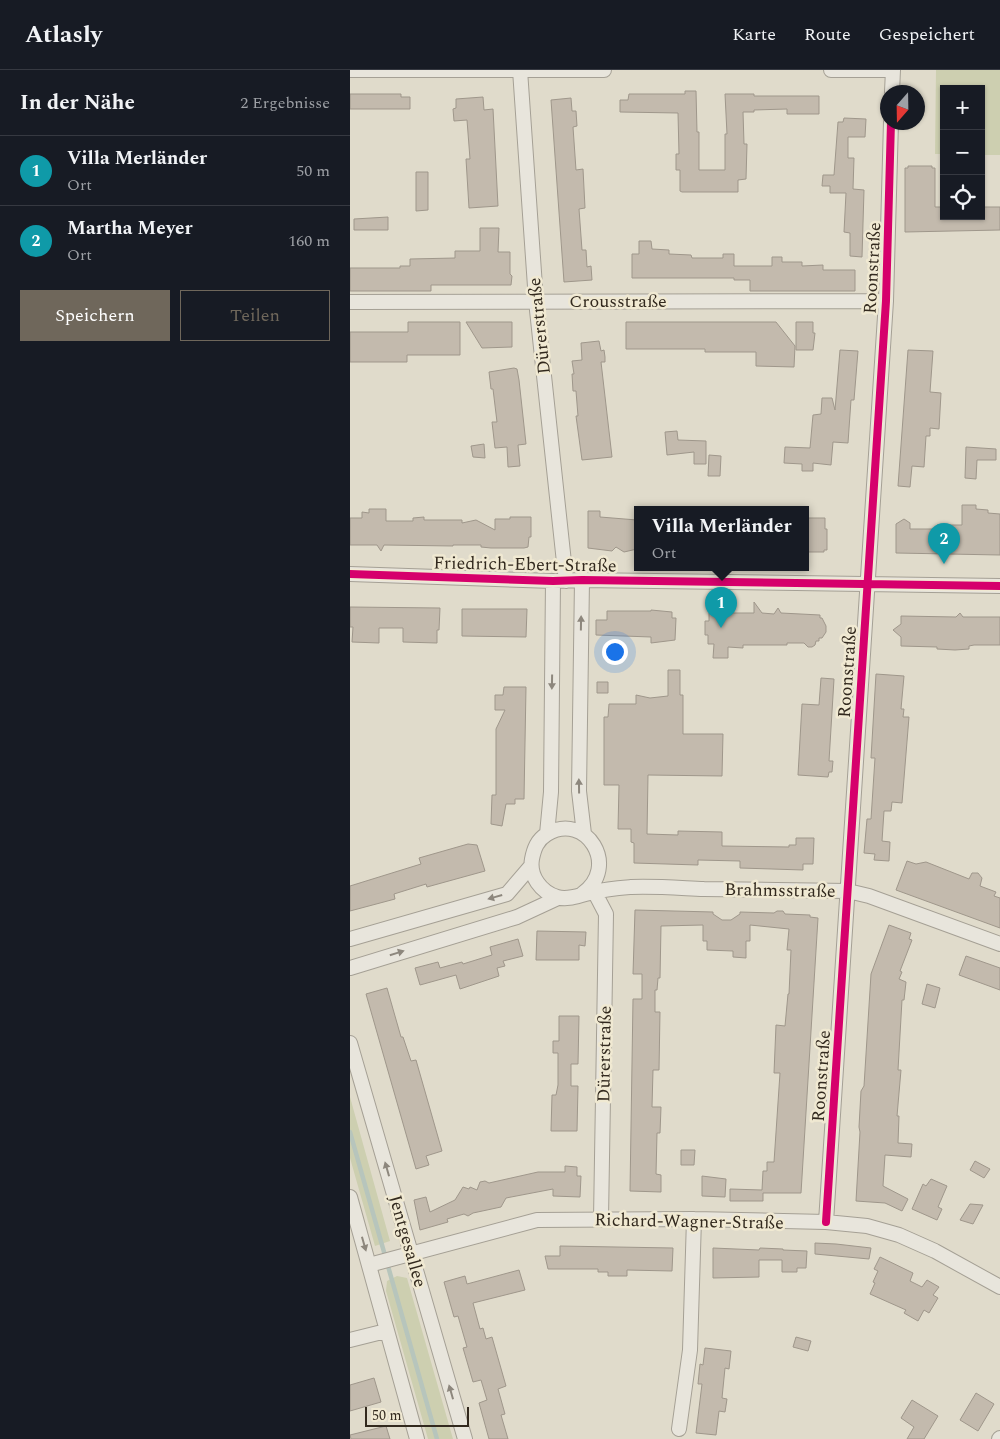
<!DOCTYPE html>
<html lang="de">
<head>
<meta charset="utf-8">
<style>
  body { margin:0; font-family:Spectral,serif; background:#242831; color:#f1f3f6 }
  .controls { position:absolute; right:15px; top:15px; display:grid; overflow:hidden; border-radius:0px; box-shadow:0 1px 4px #0004 }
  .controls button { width:45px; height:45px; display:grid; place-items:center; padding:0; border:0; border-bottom:1px solid #363941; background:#171b24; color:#f1f3f6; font:25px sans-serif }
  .compass { position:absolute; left:530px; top:15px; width:45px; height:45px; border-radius:50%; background:#171b24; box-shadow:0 1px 4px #0004; rotate:200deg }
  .scale { position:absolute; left:15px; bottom:12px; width:104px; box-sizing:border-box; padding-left:5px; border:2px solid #32291e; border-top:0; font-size:14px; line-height:18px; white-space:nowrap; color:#32291e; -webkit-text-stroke:4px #f0e9d2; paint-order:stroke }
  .you { position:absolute; left:264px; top:581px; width:18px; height:18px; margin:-12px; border:4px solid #fff; border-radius:50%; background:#1a73e8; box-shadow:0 0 0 8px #1a73e833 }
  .badge { display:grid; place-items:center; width:32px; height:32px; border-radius:50%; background:#6f675b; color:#fff; font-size:16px; font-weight:700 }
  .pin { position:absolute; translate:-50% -41px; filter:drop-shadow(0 1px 2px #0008) }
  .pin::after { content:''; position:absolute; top:26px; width:18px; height:15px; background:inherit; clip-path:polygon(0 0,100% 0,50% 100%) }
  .popup { position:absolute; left:284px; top:436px; width:175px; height:65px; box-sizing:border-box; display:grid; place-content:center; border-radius:0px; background:#171b24; filter:drop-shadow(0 1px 4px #0005); font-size:16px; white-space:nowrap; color:#9ea1a6 }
  .popup b { font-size:19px; color:#f1f3f6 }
  .popup::after { content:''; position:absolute; left:50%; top:100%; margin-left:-10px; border:10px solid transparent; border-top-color:#171b24 }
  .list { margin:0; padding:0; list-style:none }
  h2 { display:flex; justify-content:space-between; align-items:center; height:65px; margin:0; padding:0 20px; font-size:21px }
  h2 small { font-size:16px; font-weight:400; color:#9ea1a6 }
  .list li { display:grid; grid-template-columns:32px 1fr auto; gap:15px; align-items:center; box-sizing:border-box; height:70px; padding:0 20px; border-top:1px solid #363941 }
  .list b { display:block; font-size:19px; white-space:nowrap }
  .list p { margin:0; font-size:16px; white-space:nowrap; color:#9ea1a6 }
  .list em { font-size:16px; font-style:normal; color:#9ea1a6 }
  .actions { display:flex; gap:10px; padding:15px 20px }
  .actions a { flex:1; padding:11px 0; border:1px solid #6f675b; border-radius:0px; text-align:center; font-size:18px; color:#6f675b }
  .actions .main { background:#6f675b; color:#fff }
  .icon { flex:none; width:28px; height:28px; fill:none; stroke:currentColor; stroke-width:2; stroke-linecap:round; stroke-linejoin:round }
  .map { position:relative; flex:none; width:650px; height:1369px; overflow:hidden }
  header { display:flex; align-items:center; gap:30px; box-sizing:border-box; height:70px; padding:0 25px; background:#171b24; border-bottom:1px solid #363941 }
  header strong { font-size:24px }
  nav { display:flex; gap:28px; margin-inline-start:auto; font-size:18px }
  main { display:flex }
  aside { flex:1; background:#171b24 }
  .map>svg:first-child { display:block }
  .green { fill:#cdcfb0 }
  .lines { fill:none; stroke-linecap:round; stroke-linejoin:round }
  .stream { stroke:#b7c5bc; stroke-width:4.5 }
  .building { fill:#c3baad; stroke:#9f978b }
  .minor-casing { stroke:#a5a095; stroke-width:16 }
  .minor { stroke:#e8e5dc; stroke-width:14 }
  .cycleway-casing { stroke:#f0e9d2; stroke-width:11 }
  .cycleway { stroke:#d6006c; stroke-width:8 }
  .oneway { fill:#8d877d }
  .labels { text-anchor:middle; stroke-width:5; stroke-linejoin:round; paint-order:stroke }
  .street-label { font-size:18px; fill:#32291e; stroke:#f0e9d2 }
</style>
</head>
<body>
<header>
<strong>Atlasly</strong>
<nav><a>Karte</a><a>Route</a><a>Gespeichert</a></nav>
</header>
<main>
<aside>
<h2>In der Nähe<small>2 Ergebnisse</small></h2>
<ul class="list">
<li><span class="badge" style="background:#0f9aa8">1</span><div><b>Villa Merländer</b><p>Ort</p></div><em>50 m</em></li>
<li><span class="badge" style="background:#0f9aa8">2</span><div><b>Martha Meyer</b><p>Ort</p></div><em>160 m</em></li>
</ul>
<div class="actions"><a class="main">Speichern</a><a>Teilen</a></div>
</aside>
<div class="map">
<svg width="650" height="1369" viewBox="0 0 650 1369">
  <rect width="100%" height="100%" fill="#e0dbcb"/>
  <path class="green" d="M586,0H650V85H631V19H594V84H585Z
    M0,1027L40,1171L25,1176L0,1088Z
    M47,1206L57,1208L103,1369H78L36,1221L37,1211Z"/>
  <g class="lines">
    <path class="stream" d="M0,1062L87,1369"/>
  </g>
  <path class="building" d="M335,21H346L347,62H349V100H375V64H377L375,24H404V26H469V44H437V39L404,40V42H393L394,74H397L396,109L388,110V122H332L330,121V100H326V84H329L328,43L270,42V30H278L279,24H335Z
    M0,24H51V27H60V39H0Z
    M133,27L134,40L143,39L148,136L119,138L116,89H120L117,50L104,51L103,39L106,38V29Z
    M221,28L222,41H226L227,56L223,57L226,100L233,99L235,138L229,139L232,180H236L237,197L241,196L242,210L214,212L201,30Z
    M494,48L516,49L515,67H498V88H504L503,119L514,120L512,187L500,186V163L494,162L496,123H480V116H472L473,105H484L488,52H493Z
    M558,96H582V98H585V137H594V146H631V137H650V160L555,162V98H558Z
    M66,102H78V140L66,141Z
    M38,147V160H4V149Z
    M130,158H149L148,182H160V204L162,206L161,215H81V221H0V198H50V196H60V189L105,188V181H130Z
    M289,171H301L302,179L319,180V184L341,185L342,188H373V184H384V196H422V187H432V192H452V196L473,195V200H505V221H400V210H384V208H282V184H289Z
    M58,252H110V285H57V292H0V262H58Z
    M116,252H162V277L132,278Z
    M276,252H426L445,276L444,297L406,296V282H355V279H276Z
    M446,252H463V263H465L463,280H446Z
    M249,271L251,281L254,280L255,287V292H251L262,387L232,390L226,346H228L226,321H223L222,304H224L222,291L232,290L231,273Z
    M490,280L508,281L504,330H501L498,373L483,372L481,395L463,393V401H452V394L434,393L435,377L460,378L463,345L471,344L472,328H482L485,340Z
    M558,280L583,281L580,322L591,323L589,359L580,358V366H576L574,397L562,396L560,417L548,416Z
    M164,298L167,299L169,310L176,374L168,375L170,396L158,397L157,377L145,378L142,352H147L143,319H141L139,302Z
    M327,361L328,370L356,371V394H344V382L317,385L315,362Z
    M134,374L135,388L123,387L121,376Z
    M616,377L646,379V390H627L626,409L615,408Z
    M359,385L371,386L370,406H358Z
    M612,435H626V439L638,440V443L650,444V485L546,483V454L554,449L560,453V459H587V455H612Z
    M19,439H36V451H63V448L74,447V450H112V453L126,450L145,460V449H160V447H181V467H179L178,477L174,478H141L131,477V475H103V476L34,475L31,481L27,475H0V448H12V442L19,443Z
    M238,441H250V447L287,450V479L274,482L266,477L262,481L238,478Z
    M455,448H475V459H477V480H474V482H455Z
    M404,532L412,543L424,544L428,538L431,543L470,545V548H472L476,556V562L472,568H469V571H466L465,575L462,577H458L454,573H437V575H393V578L378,577V588H363L364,574H358V565H355V551H359V543H404Z
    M0,537L90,538L89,560H87V573L53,572V558H29V573L2,572L3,557H0Z
    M112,539H177L176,567L112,566Z
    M301,540L322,542V548H326L325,570L301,573V567L246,565V550H257V541H301Z
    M610,543L613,547H650V575H624L619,576V579L605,580L587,579V577L551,576V567L543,560L551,554V546L606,547Z
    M318,600H330V625H333V664H373L372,706L298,705L297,764L328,765V761L372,762V776L439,777V775H446V768H464L463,794H453V800L390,798V791L348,790V795L284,793V773L281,772V759H268L269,715H254V647H258L259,634H286V625L300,628L318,626Z
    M526,604L554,606L551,639H554L553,647H559L552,733L542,732L541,741H534L532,771L540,772L539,791L524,790L525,784L514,783L517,749H521L525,688H521Z
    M471,608L484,609L479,691H483L482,702H479L478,707L448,705L452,634L469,635Z
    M247,612H258V623H247Z
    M154,617H176L174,729H165V734H156L152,756L141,754L142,725H146V659L155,640H145V625H153Z
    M118,774L127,775L135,801L77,817L76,814L44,824L45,829L0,841V816L71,794L69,788Z
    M557,791L566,794L576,792L619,809L622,803H628L632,808L630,816L646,822L644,826L650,828V858L546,820Z
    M285,840L363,842V844L372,850H381L390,844V842L424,843L427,841H433L435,844L460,845V847L468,848L451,1123H413V1131H380V1119L412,1120L413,1101H417V1092H424L430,1003H424L426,955L435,956L438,924H439L441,880H437L439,859L400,855V871H396V888L383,887V881L357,880V871H353V855L311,856L310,908H308L307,920H305V942H310L309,1000H303L302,1037H311L310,1063H307L306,1104L311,1105V1122L280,1121L283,929H292V904H283Z
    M539,855L561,863L559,869L562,870L550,901L552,902L549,909L556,912L554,930H552L548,1000H551L547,1046H549L548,1073L562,1074L561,1087L535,1085L533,1116L558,1129L552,1141L535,1133L506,1131L510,1062L509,1057L511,1021L514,1016L521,904Z
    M187,861L236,862L235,876L229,875V890H186Z
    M168,869L173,886L153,891L155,896L147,898L149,906L110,919L106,905L70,915L65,898L88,892L90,898L112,892L113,894L142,885L140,877Z
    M616,886L650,898V920L609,905Z
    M577,914L590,918L585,938L572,934Z
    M37,918L51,967H53L61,991L66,990L92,1081L76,1086L79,1095L66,1099L16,924Z
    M209,946H229L228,994H221V1016H228L227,1061H201L202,1025H206L208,1015V983H203V971H209Z
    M331,1080H345L344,1095H331Z
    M625,1091L640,1099L634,1108L620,1100Z
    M215,1096L227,1097V1106H231L230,1127L203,1126V1119L156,1128L151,1137L123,1143L118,1146L114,1144L97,1149L98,1152L70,1160L64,1130L76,1127L80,1142L105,1130L113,1117L119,1119L120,1117L127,1120L130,1112L135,1111L139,1113L188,1102H215Z
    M352,1106L376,1109L375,1127L352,1126Z
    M581,1109L597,1116L588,1137L592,1139L587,1150L562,1139L573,1114L576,1116Z
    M620,1134L633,1135L623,1154L610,1150Z
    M465,1173L486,1174L521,1178L519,1189L465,1184Z
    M210,1176L323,1178L322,1201L277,1200V1206H258V1202H248V1199H198L195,1186H210Z
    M363,1178L409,1180L410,1178L433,1179V1180L457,1181L456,1198H447V1202H432V1190H409V1207L363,1208Z
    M530,1187L563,1203L560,1211L572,1217L577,1210L589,1217L583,1225L588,1228L579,1243L574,1240L568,1251L554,1243L556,1240L520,1224L525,1213L523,1212L528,1201L524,1199Z
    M169,1200L175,1220L123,1233L130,1259L133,1258L136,1269L142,1267L156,1316L148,1319L155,1344L151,1345L158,1369H139L129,1333L137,1330L131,1310L123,1312L113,1278L117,1277L108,1246L104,1247L94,1212L115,1206L117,1214Z
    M446,1267L461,1271L458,1281L443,1277Z
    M355,1278L381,1281L379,1299L375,1298L372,1328L377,1329L375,1342L369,1341L366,1365L346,1363L352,1314H348L350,1294L353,1295Z
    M24,1308L31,1332L0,1341V1315Z
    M626,1323L644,1334L628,1361L610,1350Z
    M562,1330L588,1346L574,1369H557L564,1357L551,1348Z
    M36,1356L40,1369H1L0,1365Z"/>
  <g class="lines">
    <defs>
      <path id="minor" d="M0,0H254
        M170,0L186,231L216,511
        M481,0H543
        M542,22L543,0
        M0,232L536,231
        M0,504L203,511L232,510L650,516
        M232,510L229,721L234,764
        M197,764L201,722L203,511
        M244,821L256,844L251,1149
        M232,824C271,797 236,741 197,764C187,770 184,779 182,789C179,806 191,822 207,827C219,831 231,824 244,822C256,819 269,818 281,817C305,816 330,818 354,819C402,820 450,820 498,821L519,826L650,874
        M0,869L157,824L181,796
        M0,898L167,847L208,828
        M0,973L115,1369
        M0,1127L67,1369
        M476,1152L536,231L541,52
        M19,1195L187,1150L344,1149L476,1152L517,1156L549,1165L585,1181L650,1217
        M0,1270L36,1261
        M329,1359L340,1280L344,1149
        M649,1369L650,1368"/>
    </defs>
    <use href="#minor" class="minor-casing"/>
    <use href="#minor" class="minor"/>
    <defs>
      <path id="cycleway" d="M0,504L203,511L232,510L650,516
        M476,1152L536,231L541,52"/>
    </defs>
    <use href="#cycleway" class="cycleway-casing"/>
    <use href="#cycleway" class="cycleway"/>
  </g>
  <defs><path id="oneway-solid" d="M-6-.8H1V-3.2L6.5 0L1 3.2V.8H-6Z" transform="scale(1.25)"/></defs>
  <g class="oneway">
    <use href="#oneway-solid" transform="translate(231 553) rotate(-89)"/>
    <use href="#oneway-solid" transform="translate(202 612) rotate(91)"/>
    <use href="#oneway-solid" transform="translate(229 716) rotate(-91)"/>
    <use href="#oneway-solid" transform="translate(145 827) rotate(164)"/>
    <use href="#oneway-solid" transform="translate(47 883) rotate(-17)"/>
    <use href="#oneway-solid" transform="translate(37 1099) rotate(-106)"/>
    <use href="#oneway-solid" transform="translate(14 1174) rotate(74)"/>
    <use href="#oneway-solid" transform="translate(101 1322) rotate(-106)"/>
  </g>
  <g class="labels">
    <g class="street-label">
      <text transform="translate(522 198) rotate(-87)" y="6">Roonstraße</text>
      <text x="268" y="237">Crousstraße</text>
      <text transform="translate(189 256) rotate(-96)" y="6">Dürerstraße</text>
      <text transform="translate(175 494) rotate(1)" y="6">Friedrich-Ebert-Straße</text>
      <text transform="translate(497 602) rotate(-86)" y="6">Roonstraße</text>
      <text transform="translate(430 820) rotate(1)" y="6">Brahmsstraße</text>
      <text transform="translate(254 984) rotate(-89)" y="6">Dürerstraße</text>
      <text transform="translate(471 1006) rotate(-86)" y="6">Roonstraße</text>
      <text transform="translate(339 1151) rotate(1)" y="6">Richard-Wagner-Straße</text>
      <text transform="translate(58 1171) rotate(74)" y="6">Jentgesallee</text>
    </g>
  </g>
</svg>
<div class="controls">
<button>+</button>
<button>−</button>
<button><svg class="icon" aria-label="locate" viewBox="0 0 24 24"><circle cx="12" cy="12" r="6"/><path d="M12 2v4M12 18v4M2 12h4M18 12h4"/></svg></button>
</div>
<svg class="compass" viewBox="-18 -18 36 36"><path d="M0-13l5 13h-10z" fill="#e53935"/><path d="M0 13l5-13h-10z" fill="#9ea1a6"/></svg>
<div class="scale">50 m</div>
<div class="you"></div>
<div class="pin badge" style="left:371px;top:558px;background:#0f9aa8">1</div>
<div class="popup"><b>Villa Merländer</b>Ort</div>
<div class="pin badge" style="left:594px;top:494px;background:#0f9aa8">2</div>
</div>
</main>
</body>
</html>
